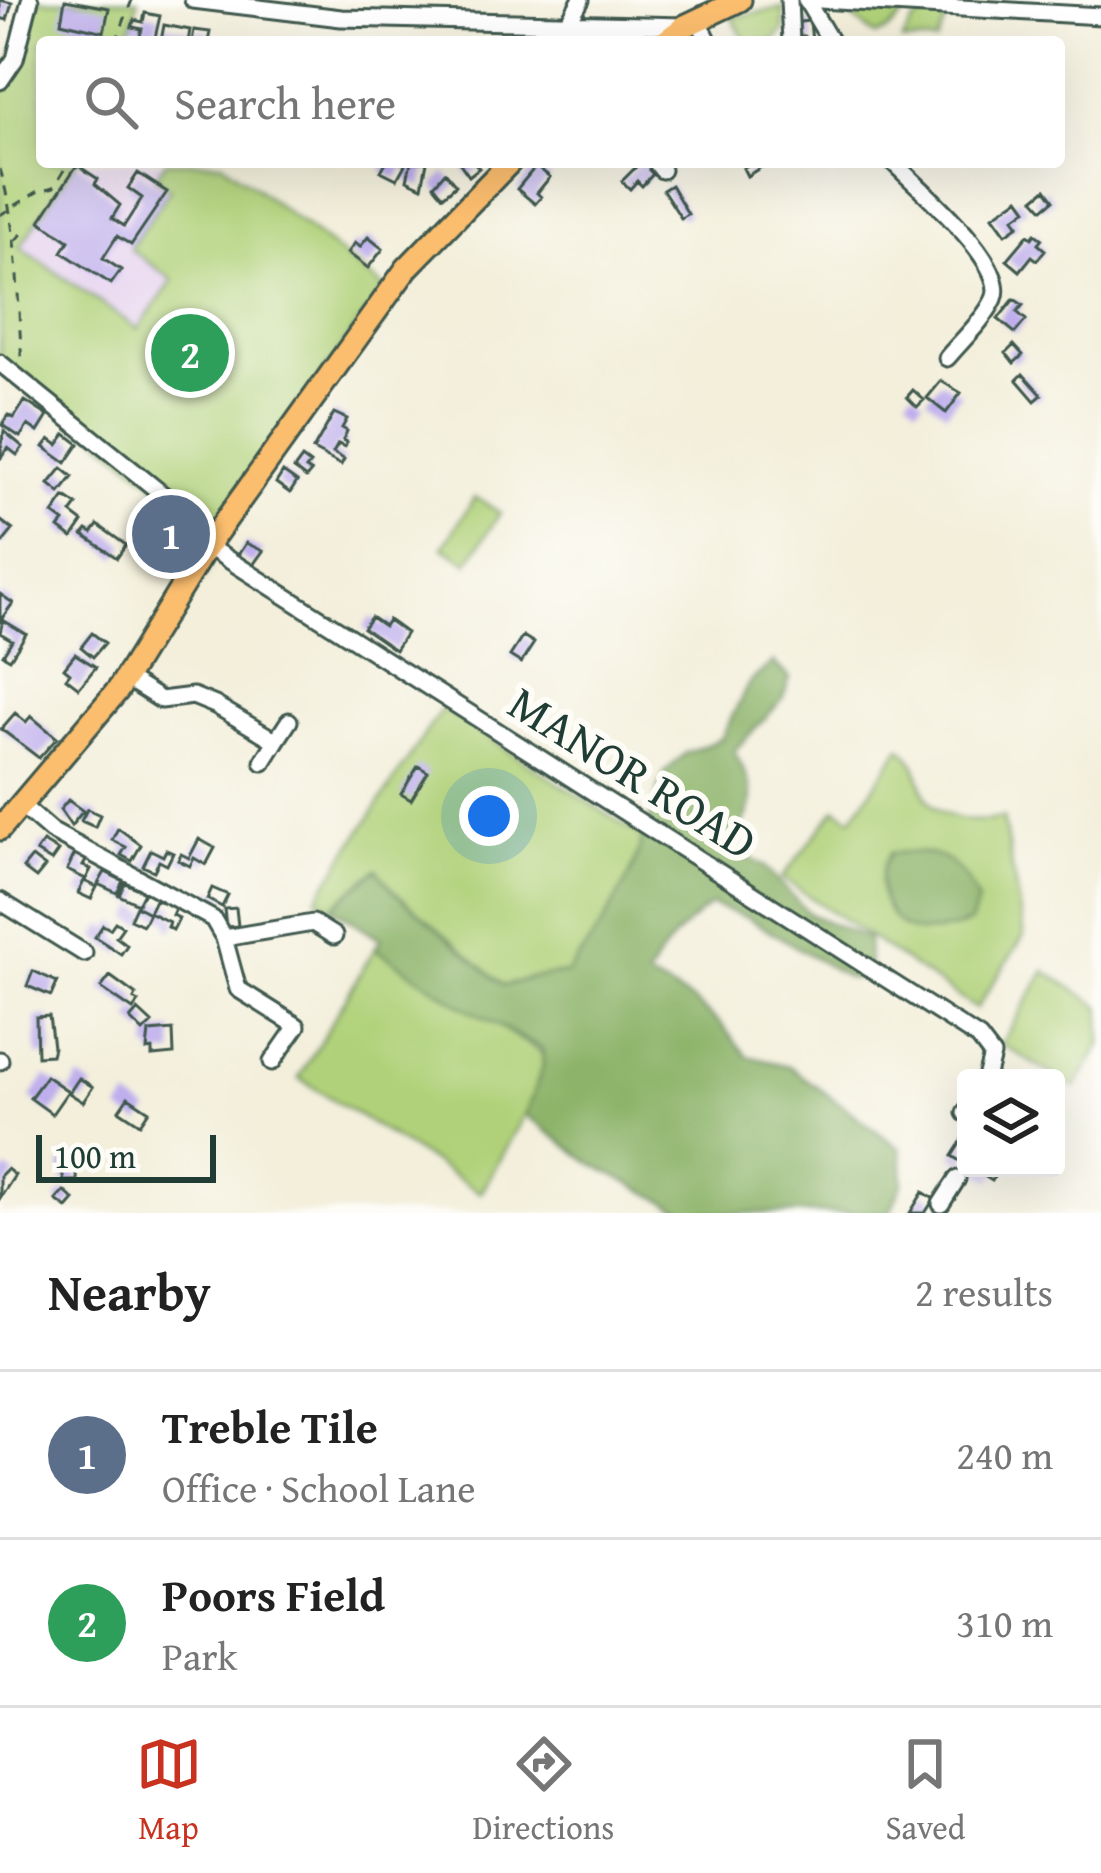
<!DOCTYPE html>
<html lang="en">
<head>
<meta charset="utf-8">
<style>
  body { margin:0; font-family:"Gentium Book Plus",serif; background:#f6f6f6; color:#222 }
  .controls { position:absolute; right:36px; bottom:36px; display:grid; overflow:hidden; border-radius:12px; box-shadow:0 12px 48px #0002 }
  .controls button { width:108px; height:108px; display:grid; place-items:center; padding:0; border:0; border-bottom:3px solid #e0e0e0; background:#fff; color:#222; font:60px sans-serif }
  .scale { position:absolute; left:36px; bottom:30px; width:180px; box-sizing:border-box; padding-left:12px; border:6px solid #1f3d34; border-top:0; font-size:33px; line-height:42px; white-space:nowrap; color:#1f3d34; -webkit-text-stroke:9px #fdfcf7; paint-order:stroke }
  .you { position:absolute; left:489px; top:816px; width:42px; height:42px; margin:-30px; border:9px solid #fff; border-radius:50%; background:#1a73e8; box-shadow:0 0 0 18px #1a73e833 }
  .badge { display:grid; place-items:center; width:78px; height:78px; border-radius:50%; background:#c8321e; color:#fff; font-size:39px; font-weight:700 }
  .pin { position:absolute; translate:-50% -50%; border:6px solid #fff; box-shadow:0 3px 12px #0006 }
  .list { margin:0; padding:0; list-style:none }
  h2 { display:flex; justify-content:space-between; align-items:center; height:156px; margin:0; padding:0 48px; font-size:51px }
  h2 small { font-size:39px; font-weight:400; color:#767676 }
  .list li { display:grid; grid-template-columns:78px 1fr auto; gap:36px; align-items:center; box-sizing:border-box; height:168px; padding:0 48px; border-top:3px solid #e0e0e0 }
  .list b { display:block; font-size:45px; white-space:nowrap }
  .list p { margin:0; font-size:39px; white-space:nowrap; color:#767676 }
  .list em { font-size:39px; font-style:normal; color:#767676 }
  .icon { flex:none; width:66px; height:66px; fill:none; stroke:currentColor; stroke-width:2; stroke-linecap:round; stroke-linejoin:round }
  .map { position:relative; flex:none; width:1101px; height:1213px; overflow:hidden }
  .search { position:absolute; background:#fff; box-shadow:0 12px 48px #0002; left:36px; right:36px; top:36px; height:132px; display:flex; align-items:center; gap:30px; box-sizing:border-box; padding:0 42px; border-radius:12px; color:#767676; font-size:45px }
  .sheet { height:492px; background:#fff }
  nav { display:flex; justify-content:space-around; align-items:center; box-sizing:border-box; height:168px; border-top:3px solid #e0e0e0; background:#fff; font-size:33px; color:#767676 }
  nav a { display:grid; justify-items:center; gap:6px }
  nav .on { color:#c8321e }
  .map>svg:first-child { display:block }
  .built { fill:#e6d2f0 }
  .green { fill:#b0d179; stroke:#688756; stroke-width:3; fill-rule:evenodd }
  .forest { fill:#8cb369; stroke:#56784e; stroke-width:3 }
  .building { fill:#beaeed }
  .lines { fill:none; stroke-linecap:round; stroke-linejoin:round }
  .minor-casing { stroke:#3f584d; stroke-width:21 }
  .major-casing { stroke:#3f584d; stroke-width:27 }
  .path { stroke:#3f584d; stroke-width:3; stroke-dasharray:9 9; stroke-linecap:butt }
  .minor { stroke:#fff; stroke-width:15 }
  .major { stroke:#fbbd6e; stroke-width:21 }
  .labels { text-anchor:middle; stroke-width:12; stroke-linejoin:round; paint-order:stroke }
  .street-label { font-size:48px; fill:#1f3d34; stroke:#fdfcf7 }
</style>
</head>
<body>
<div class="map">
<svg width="1101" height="1213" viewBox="0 0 1101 1213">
  <rect width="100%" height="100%" fill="#fdfcf7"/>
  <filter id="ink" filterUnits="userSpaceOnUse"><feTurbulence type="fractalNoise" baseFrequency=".00833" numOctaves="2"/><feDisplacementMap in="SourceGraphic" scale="24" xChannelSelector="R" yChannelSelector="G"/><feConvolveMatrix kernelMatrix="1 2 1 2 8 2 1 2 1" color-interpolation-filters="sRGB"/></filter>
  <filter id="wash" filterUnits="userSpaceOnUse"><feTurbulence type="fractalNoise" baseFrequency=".004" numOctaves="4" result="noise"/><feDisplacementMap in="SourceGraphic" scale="48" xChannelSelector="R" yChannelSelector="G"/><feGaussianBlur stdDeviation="2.7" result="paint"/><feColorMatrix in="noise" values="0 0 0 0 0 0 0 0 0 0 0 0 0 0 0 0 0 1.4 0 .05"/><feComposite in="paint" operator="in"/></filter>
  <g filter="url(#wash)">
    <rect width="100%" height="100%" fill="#f3efdb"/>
    <path class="built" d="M76,162H222L173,279L138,329L20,247Z"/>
    <path class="green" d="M33,0H138L128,42H42V162H76L20,247L138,329L173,280L130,249L170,189L155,177L166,162H222L384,288L212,528L0,360V88Z
      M783,8L784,30L772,42L745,40L732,17Z
      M840,8L909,10L888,31L876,36Z
      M934,12L949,14L937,42H902L913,22Z
      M475,497L500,513L468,563L443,547Z
      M442,708L702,875L575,1064L317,898Z
      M901,747C917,762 917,771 924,791C935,822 976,824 1003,818L1024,936L976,1009L782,878L836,809L852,818ZM891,853H922L963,926L936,932Z
      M375,948L554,1061L481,1193L299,1078Z
      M1045,971L1101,1007V1045L1075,1088L1001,1044Z"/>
    <path class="forest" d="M773,662L790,678L782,700L734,751C758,795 757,807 728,846L764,866L809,914L868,939L869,979L848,978L748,918L711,905C684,924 662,947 647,977L691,1000L721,1024L747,1056L789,1066L901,1149L903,1181L890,1213H687L591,1163L525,1115L543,1067L542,1049L460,1005L375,948L381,939L332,907L377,869L394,891L504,986L530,978L567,973L601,927L631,873L665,772L686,753L721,739L749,683Z
      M891,853C939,849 958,858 978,902L970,923C954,928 932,935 914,931C881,922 871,877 891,853Z"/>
    <g id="blocks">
      <path class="building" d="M0,0L12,3L7,20L0,18Z
        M65,0L109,8L104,32L61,22Z
        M145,13L160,16L154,42L139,39L142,29L132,27L134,20L143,22Z
        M810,21L812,42H804V36H798L791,23Z
        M164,25L190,30L188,42L161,41Z
        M194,30L210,32L208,42H192Z
        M386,162L406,163L397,179L381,171Z
        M411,162H427L422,187L407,180Z
        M459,162H474L479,168L469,176Z
        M641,162H657L649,170L653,174L642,186L637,181L630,189L622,181Z
        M753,162H769L747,176L743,168Z
        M77,165L98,179L95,184L120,205L112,218L124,226L142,198L128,188L138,173L167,192L131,245L117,236L103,258L121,270L111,284L62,252L69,241L40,221Z
        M536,166L550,177L537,193L541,197L535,204L517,189Z
        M445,172L456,185L443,196L434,185Z
        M671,185L688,214L681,218L663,190Z
        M1046,189L1054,200L1043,209L1034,199Z
        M1019,198L1027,209L1014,218L1019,225L1006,234L993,216Z
        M1035,234L1042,239L1038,244L1045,250L1037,260L1032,256L1020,271L1007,260L1028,235L1032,238Z
        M368,237L383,249L368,268L348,253L355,243L360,247Z
        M1014,299L1023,305L1017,312L1026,320L1015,333L998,319Z
        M1014,345L1023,355L1014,363L1006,353Z
        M1023,374L1042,395L1035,401L1017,380Z
        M941,381L961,393L946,413L927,398Z
        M913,390L924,400L917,407L907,397Z
        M25,401L48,416L38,432L28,425L20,437L2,425L9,415L14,418Z
        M334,413L347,419L342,428L347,431L343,440L347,442L345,447L338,444L333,453L344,459L341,465L313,450Z
        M4,431L23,447L17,455L8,448L0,459Z
        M66,434L79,444L66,463L44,447L50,439L58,445Z
        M302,458L310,464L306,469L311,472L306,478L294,469Z
        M62,468L73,477L60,493L49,484Z
        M283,472L297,482L290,493L276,483Z
        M65,497L77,505L71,513L83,522L72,538L59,528L64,522L53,514Z
        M174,514L190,526L169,554L155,543L160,536V523L166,515L171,519Z
        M0,520L13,530L0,546Z
        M98,525L126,545L117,558L83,535L87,530L92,533Z
        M246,543L263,551L253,565L238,555Z
        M0,594L13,603L0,621Z
        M371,617L384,626L388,620L406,633L395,650L363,628Z
        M3,620L26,634L10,659L3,655L12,640L0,633Z
        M92,633L105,643L93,657L81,647Z
        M523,636L534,643L521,663L510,656Z
        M75,654L96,667L79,688L66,678L70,673L64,668Z
        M15,713L26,722L31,716L57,738L39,758L1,729Z
        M418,766L428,772L411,800L401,794Z
        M68,800L83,811L71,826L60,810Z
        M87,809L100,815L95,827L81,821Z
        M118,828L141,845L132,861L121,855L126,847L112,840Z
        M199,839L215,848L206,865L194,858L190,866L178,860L181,854L189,858Z
        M43,842L58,851L51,861L36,852Z
        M151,850L163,856L166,850L173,853L167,865L159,861L154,871L143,866Z
        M75,853L87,859L83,866L91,869L86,879L67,870Z
        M32,857L45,867L36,878L23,868Z
        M105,872L123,881L117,893L98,884Z
        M84,881L97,887L91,899L78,893Z
        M125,883L144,892L138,904L119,895Z
        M212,888L228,895L222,907L207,899Z
        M155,900L176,906L172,915L179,918L173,930L167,927L169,922L149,912Z
        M136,906L149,913L143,925L130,919Z
        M236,908L238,926L226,927L224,909Z
        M115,922L123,927L116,937L127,945L121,954L95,937L103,925L110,929Z
        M33,971L57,982L51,996L27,986Z
        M110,976L136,995L134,999L139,1002L133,1010L101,988Z
        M138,1010L152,1023L143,1032L130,1019Z
        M49,1016L53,1047L51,1055L37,1056L36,1017Z
        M173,1030L174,1054L152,1056V1049L147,1050L149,1032Z
        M46,1076L68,1091L52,1114L30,1098Z
        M79,1078L93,1087L83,1102L69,1093Z
        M128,1097L149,1111L140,1124L119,1110Z
        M966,1134V1165L952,1156Z
        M64,1156H78L77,1181H64L60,1164H64Z
        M971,1168H1000L992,1181Z
        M7,1169L15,1175L0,1198V1176Z
        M64,1191L74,1200L67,1208L56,1200Z
        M923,1192L934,1199L925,1213H910Z"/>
    </g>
  </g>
  <g filter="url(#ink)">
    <use href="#blocks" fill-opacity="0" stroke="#3f584d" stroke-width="3"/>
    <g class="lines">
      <defs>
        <path id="minor" d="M193,0L341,18L685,26
          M789,0L791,42
          M806,0L831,42
          M820,0L1101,16
          M698,19L709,42
          M569,21L581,0
          M0,81L15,59L30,0
          M656,162L662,170
          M893,162C917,187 1010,264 994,299C984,320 962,340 947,358
          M0,363L214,536
          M207,546L979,1038L992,1055L986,1078
          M126,678L161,700L193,696L215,705L276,741L289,721
          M263,762L276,741
          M21,805L51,831L213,919L224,938L238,989L297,1026L272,1062
          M0,901L84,953
          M224,938L313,923L334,936
          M0,1060V1061
          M965,1113L966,1111
          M941,1204L957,1179"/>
        <path id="major" d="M664,42L685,26L740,0
          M0,829L118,690L207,546L407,268L510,162"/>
      </defs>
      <use href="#minor" class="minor-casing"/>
      <use href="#major" class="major-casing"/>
      <path class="path" d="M116,42L132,0
        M0,169C19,234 17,297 22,363
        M0,215L37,192L54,187L69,162
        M16,241L24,231"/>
      <use href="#minor" class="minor"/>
      <use href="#major" class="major"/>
    </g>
  </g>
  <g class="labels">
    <g class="street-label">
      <text transform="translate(633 772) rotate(32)" y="17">MANOR ROAD</text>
    </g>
  </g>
</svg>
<div class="controls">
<button><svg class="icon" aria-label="layers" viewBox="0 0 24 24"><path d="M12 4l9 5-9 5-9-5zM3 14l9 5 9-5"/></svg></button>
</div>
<div class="scale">100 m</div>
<div class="you"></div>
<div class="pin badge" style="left:171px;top:534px;background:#5c6f8a">1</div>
<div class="pin badge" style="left:190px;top:353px;background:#2e9e5b">2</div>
<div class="search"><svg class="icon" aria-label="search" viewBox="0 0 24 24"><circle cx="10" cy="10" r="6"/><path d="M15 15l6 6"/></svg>Search here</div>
</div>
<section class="sheet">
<h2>Nearby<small>2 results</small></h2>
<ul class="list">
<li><span class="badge" style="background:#5c6f8a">1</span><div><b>Treble Tile</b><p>Office · School Lane</p></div><em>240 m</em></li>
<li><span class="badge" style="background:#2e9e5b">2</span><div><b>Poors Field</b><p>Park</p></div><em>310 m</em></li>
</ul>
</section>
<nav>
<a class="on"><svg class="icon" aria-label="map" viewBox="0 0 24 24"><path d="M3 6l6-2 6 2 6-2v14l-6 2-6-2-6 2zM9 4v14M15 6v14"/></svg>Map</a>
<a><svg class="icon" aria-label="directions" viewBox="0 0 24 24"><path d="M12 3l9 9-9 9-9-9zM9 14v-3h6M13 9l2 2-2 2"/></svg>Directions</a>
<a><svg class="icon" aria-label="saved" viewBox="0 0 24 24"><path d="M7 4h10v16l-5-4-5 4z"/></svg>Saved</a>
</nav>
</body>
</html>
